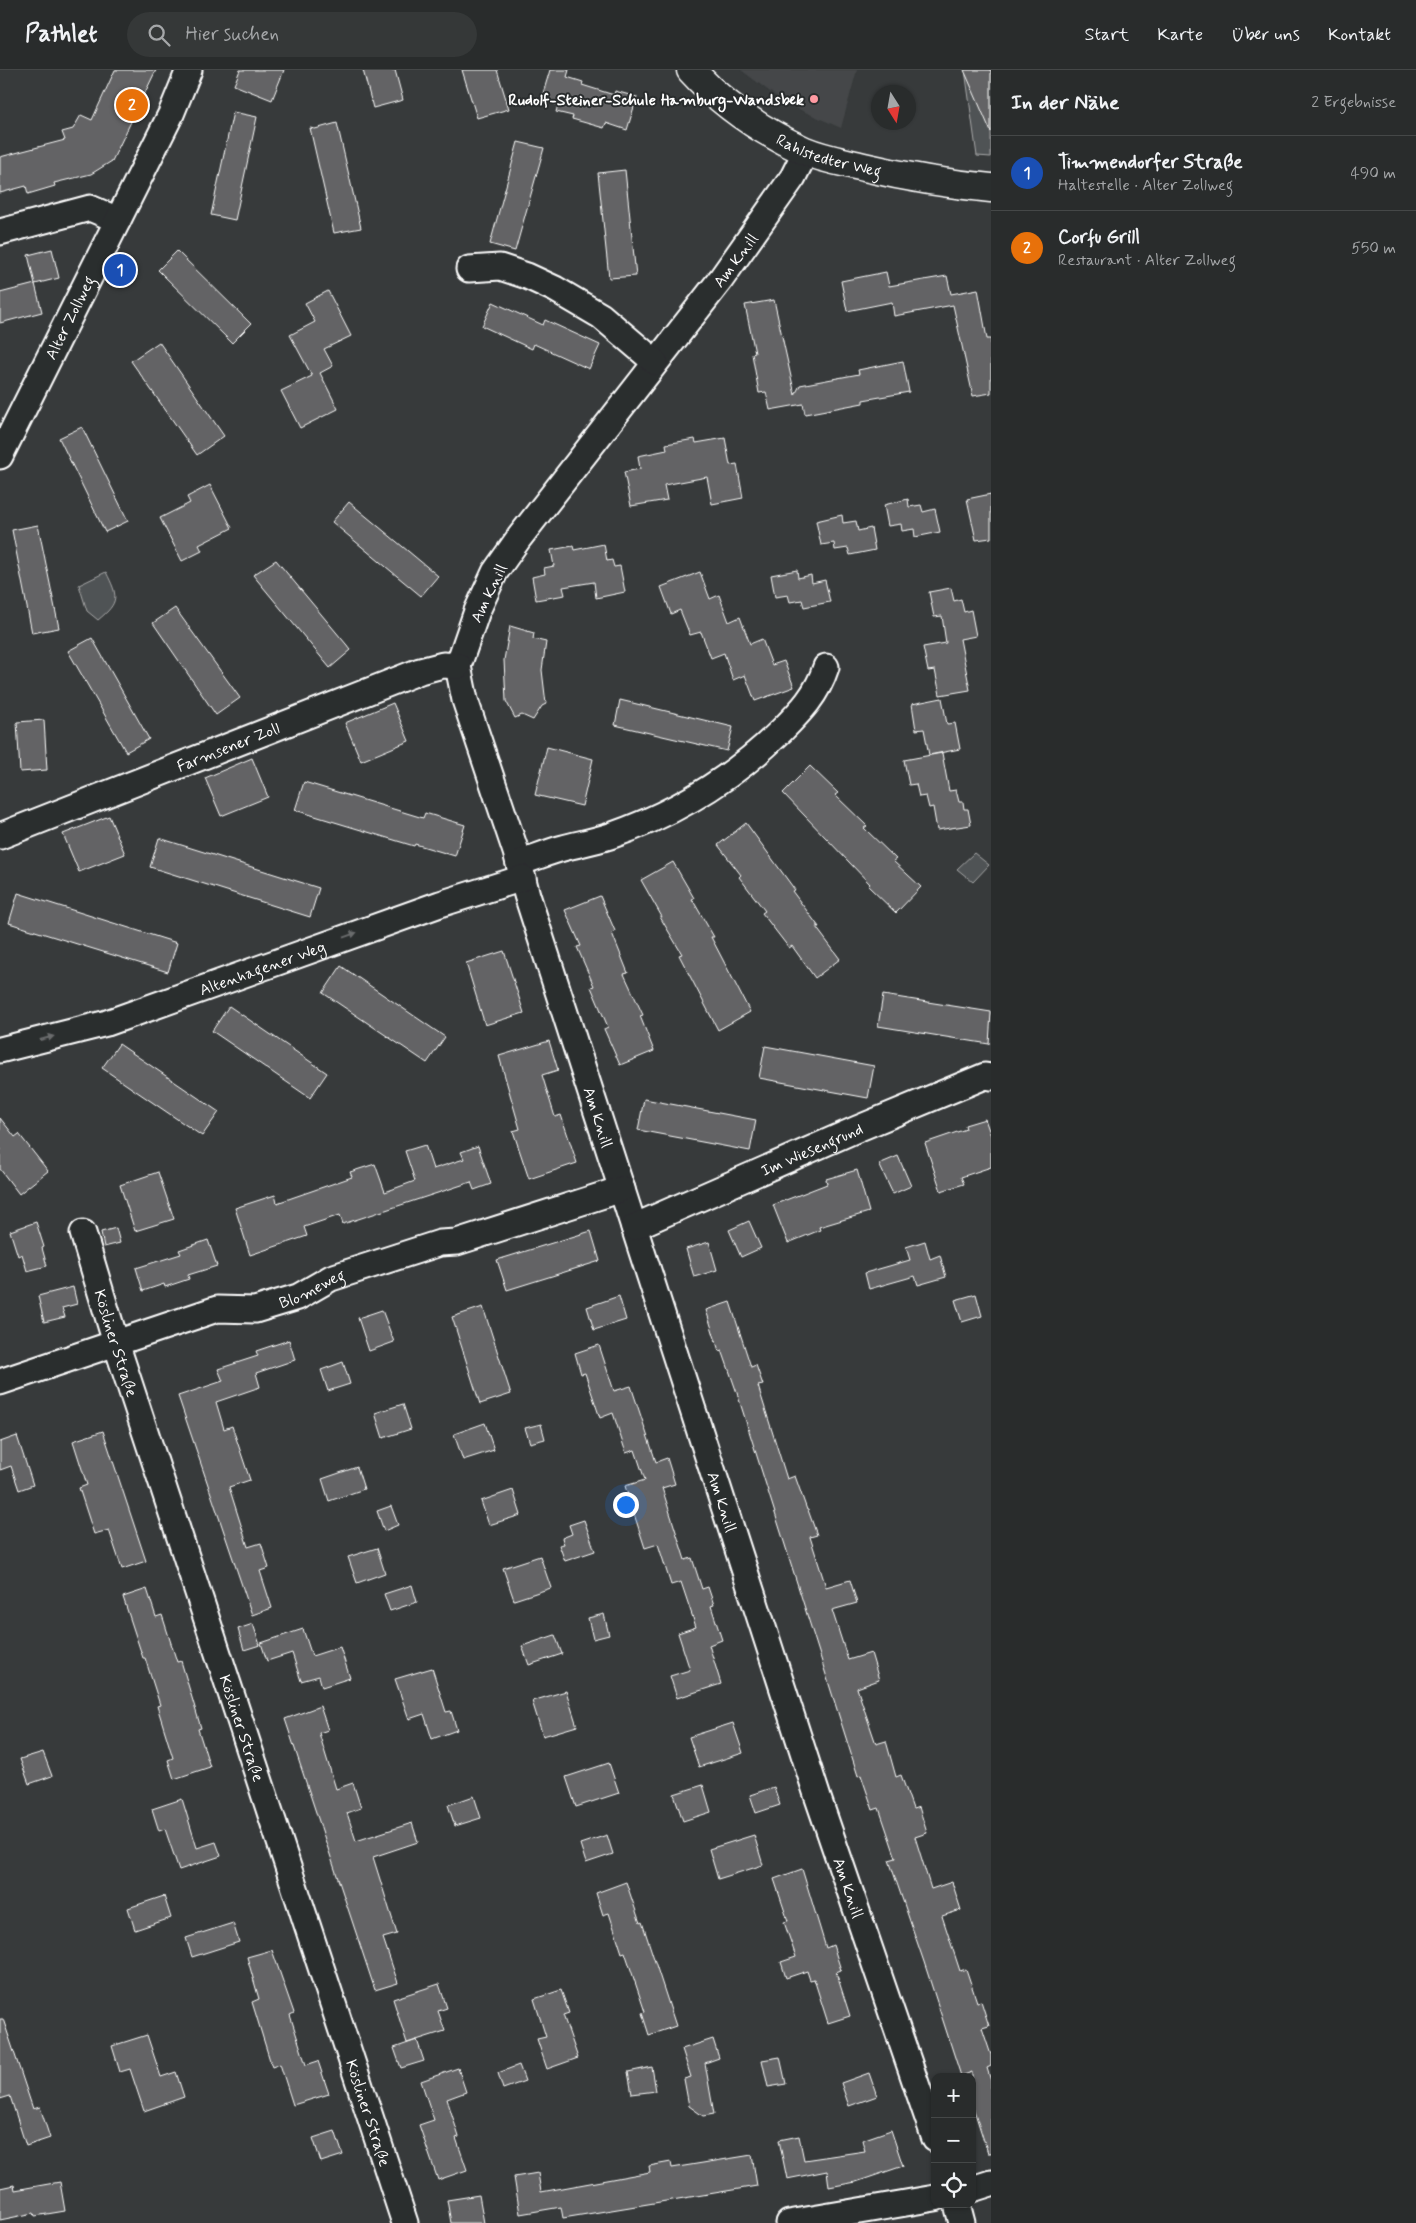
<!DOCTYPE html>
<html lang="de">
<head>
<meta charset="utf-8">
<style>
  body { margin:0; font-family:Mynerve,sans-serif; background:#353838; color:#f1f3f6 }
  .controls { position:absolute; right:15px; bottom:15px; display:grid; overflow:hidden; border-radius:10px; box-shadow:0 1px 4px #0004 }
  .controls button { width:45px; height:45px; display:grid; place-items:center; padding:0; border:0; border-bottom:1px solid #454848; background:#292c2c; color:#f1f3f6; font:25px sans-serif }
  .compass { position:absolute; left:871px; top:15px; width:45px; height:45px; border-radius:50%; background:#292c2c; box-shadow:0 1px 4px #0004; rotate:169deg }
  .you { position:absolute; left:625px; top:1434px; width:18px; height:18px; margin:-12px; border:4px solid #fff; border-radius:50%; background:#1a73e8; box-shadow:0 0 0 8px #1a73e833 }
  .badge { display:grid; place-items:center; width:32px; height:32px; border-radius:50%; background:#d6ab8b; color:#fff; font-size:16px; font-weight:700 }
  .pin { position:absolute; translate:-50% -50%; border:2px solid #fff; box-shadow:0 1px 5px #0006 }
  .list { margin:0; padding:0; list-style:none }
  h2 { display:flex; justify-content:space-between; align-items:center; height:65px; margin:0; padding:0 20px; font-size:21px }
  h2 small { font-size:16px; font-weight:400; color:#a5a7a9 }
  .list li { display:grid; grid-template-columns:32px 1fr auto; gap:15px; align-items:center; box-sizing:border-box; height:75px; padding:0 20px; border-top:1px solid #454848 }
  .list b { display:block; font-size:19px; white-space:nowrap }
  .list p { margin:0; font-size:16px; white-space:nowrap; color:#a5a7a9 }
  .list em { font-size:16px; font-style:normal; color:#a5a7a9 }
  .icon { flex:none; width:28px; height:28px; fill:none; stroke:currentColor; stroke-width:2; stroke-linecap:round; stroke-linejoin:round }
  .map { position:relative; flex:none; width:991px; height:2153px; overflow:hidden }
  header { display:flex; align-items:center; gap:30px; box-sizing:border-box; height:70px; padding:0 25px; background:#292c2c; border-bottom:1px solid #454848 }
  header strong { font-size:24px }
  nav { display:flex; gap:28px; margin-inline-start:auto; font-size:18px }
  .search { width:350px; height:45px; background:#353838; display:flex; align-items:center; gap:12px; box-sizing:border-box; padding:0 18px; border-radius:28px; color:#a5a7a9; font-size:19px }
  main { display:flex }
  aside { flex:1; background:#292c2c }
  .map>svg:first-child { display:block }
  .built { fill:#444748 }
  .green { fill:#505354; stroke:#a8a9aa }
  .building { fill:#636465; stroke:#fff }
  .lines { fill:none; stroke-linecap:round; stroke-linejoin:round }
  .minor-casing { stroke:#fff; stroke-width:29 }
  .major-casing { stroke:#fff; stroke-width:31 }
  .minor { stroke:#2a2d2e; stroke-width:25 }
  .major { stroke:#2a2d2e; stroke-width:28 }
  .oneway { fill:#6a6c6d }
  .poi-dot { fill:#ff9aa2; stroke:#2a2d2e; stroke-width:2 }
  .labels { text-anchor:middle; stroke-width:4; stroke-linejoin:round; paint-order:stroke }
  .poi-label { font-size:16px; font-weight:bold; fill:#fff; stroke:#2a2d2e; text-anchor:end }
  .street-label { font-size:16px; fill:#fff; stroke:#2a2d2e }
</style>
</head>
<body>
<header>
<strong>Pathlet</strong>
<div class="search"><svg class="icon" aria-label="search" viewBox="0 0 24 24"><circle cx="10" cy="10" r="6"/><path d="M15 15l6 6"/></svg>Hier suchen</div>
<nav><a>Start</a><a>Karte</a><a>Über uns</a><a>Kontakt</a></nav>
</header>
<main>
<div class="map">
<svg width="991" height="2153" viewBox="0 0 991 2153">
  <rect width="100%" height="100%" fill="#373a3b"/>
  <filter id="ink" filterUnits="userSpaceOnUse"><feTurbulence type="fractalNoise" baseFrequency=".02" numOctaves="2"/><feDisplacementMap in="SourceGraphic" scale="10" xChannelSelector="R" yChannelSelector="G"/><feConvolveMatrix kernelMatrix="1 2 1 2 8 2 1 2 1" color-interpolation-filters="sRGB"/></filter>
  <g filter="url(#ink)">
    <path class="built" d="M741,0H857L841,58L785,33Z"/>
    <path class="green" d="M965,0H991V87L977,86Z
      M106,502C118,526 120,532 98,550L87,541L79,515Z
      M974,783L989,795L973,812L957,799Z"/>
    <path class="building" d="M115,0H156L112,91L91,104L54,113L55,116L28,124L26,116L0,123V87L65,70L62,62L73,59L81,45L92,50Z
      M240,0H284L272,30L234,15Z
      M363,0H395L403,30L373,38Z
      M462,0H497L509,39L477,48Z
      M550,0H569L567,7L583,12L582,15L614,25L615,21L637,27L627,60L606,53L604,58L572,49L573,46L556,42L558,35L541,30Z
      M964,0H991V62Z
      M233,42L257,47L235,150L211,145Z
      M337,53L361,158L334,163L310,58L315,59Z
      M518,72L544,78L515,181L490,174Z
      M625,100L636,206L609,208L598,103Z
      M52,179L59,208L35,214L28,185Z
      M177,181L251,254L232,273L158,200Z
      M886,202L889,216L947,206L951,224L978,219L987,269H991V323L973,326L953,235L894,246L892,232L847,241L841,211Z
      M35,214L42,242L0,253V223Z
      M328,221L351,266L324,279L333,296L320,303L338,339L300,358L281,321L312,306L290,265L315,252L305,233Z
      M774,230L795,325L800,315L859,304L858,300L903,291L909,322L863,330V333L805,344L803,334L770,340L766,322L759,323L752,284L755,283L745,235Z
      M493,232L543,255L545,250L600,275L589,299L534,274L532,279L482,256Z
      M159,272L224,366L197,385L131,291Z
      M82,357L128,451L105,462L59,368Z
      M725,368L730,395L737,394L743,428L712,434L707,407L664,415L667,430L631,436L624,402L640,399L638,386L667,380L666,374L695,369L696,373Z
      M210,415L232,458L199,475L202,481L182,491L160,448L190,433L187,427Z
      M991,424V468L976,470L967,429Z
      M908,429L909,437L921,435L923,442L935,439L940,462L915,467L914,459L902,461L901,454L888,456L884,435Z
      M349,432L438,506L421,526L332,452Z
      M842,445L843,453L856,451L858,461L871,458L875,480L850,485L848,478L835,480L834,473L821,475L816,451Z
      M38,455L59,558L32,563L12,460Z
      M604,474L607,491L612,490L614,497L620,496L625,522L596,528L594,512L563,517L565,525L536,530L532,507L545,504L544,498L554,496L551,480L573,476L574,480Z
      M276,490L351,580L330,598L253,505Z
      M797,500L798,508L811,505L812,513L825,510L830,532L804,537L802,530L790,532L788,525L775,527L771,505Z
      M700,502L710,529L719,525L729,552L740,547L750,574L762,569L772,595L784,591L794,617L755,631L745,605L733,610L724,583L711,588L701,562L690,565L680,540L671,544L661,517Z
      M951,518L954,531L961,529L964,542L971,540L976,566L960,569L970,620L940,625L935,600L928,601L923,577L946,573L942,546L934,547L929,522Z
      M175,538L240,628L216,645L153,553Z
      M510,556L534,563L533,569L546,572L542,600L546,634L542,636L533,650L522,645L515,648L506,631L504,590Z
      M92,568L149,669L126,682L68,581Z
      M942,628L947,654L955,653L960,679L929,685L924,659L916,660L912,634Z
      M620,630L733,657L727,681L615,655Z
      M393,633L409,671L361,691L345,653Z
      M44,650L47,700L20,702L17,652Z
      M547,677L593,689L582,736L535,725Z
      M942,683L949,721L956,720L959,732H963L964,739H968L971,755L937,760L933,737L929,738L926,726L919,727L916,714L909,715L904,690Z
      M252,688L268,727L221,746L205,708Z
      M810,696L838,723L835,725L867,756L864,758L896,789L893,791L921,817L896,843L868,816L870,814L783,723Z
      M304,712L423,748L425,743L465,755L455,786L415,774L414,776L295,740Z
      M109,746L125,784L79,802L63,764Z
      M746,753L795,820L792,821L819,857H816L840,889L815,908L792,876L789,878L762,843L765,841L739,807L741,805L718,775Z
      M159,768L319,818L310,847L150,797Z
      M673,792L694,828L692,829L714,867H711L750,942L718,960L679,885L682,884L660,847H662L641,810Z
      M18,823L177,873L168,902L9,853Z
      M600,826L615,861L612,863L628,903L624,904L643,945L640,946L654,981L620,995L604,959L608,957L591,917L594,916L577,877L581,876L565,840Z
      M504,881L524,943L485,955L466,893Z
      M341,896L445,967L427,993L323,923Z
      M883,925L991,942L989,974L878,956Z
      M229,936L327,1003L310,1028L212,961Z
      M549,971L558,1000L542,1005L555,1047L561,1045L577,1093L529,1109L513,1061L520,1059L499,986Z
      M119,974L219,1042L202,1066L102,998Z
      M765,976L874,996L868,1028L759,1008Z
      M644,1029L756,1050L750,1081L638,1060Z
      M0,1048L15,1067L19,1064L48,1101L19,1124L0,1099Z
      M985,1049L991,1066V1097L961,1107L964,1114L941,1121L925,1073L966,1059L965,1055Z
      M425,1075L433,1099L464,1089L461,1082L478,1076L491,1114L474,1120L471,1112L343,1154L340,1145L304,1157L307,1166L250,1185L235,1138L275,1125L277,1133L352,1107L350,1102L375,1094L385,1122L415,1111L405,1081Z
      M898,1086L911,1116L893,1124L879,1094Z
      M857,1100L869,1142L819,1157L820,1160L788,1173L773,1135L827,1114L826,1109Z
      M158,1102L174,1149L135,1161L120,1115Z
      M749,1151L761,1178L741,1187L729,1160Z
      M36,1152L44,1177L42,1178L47,1196L27,1201L22,1184L18,1186L10,1161Z
      M116,1158L120,1173L104,1177L101,1162Z
      M591,1161L600,1191L507,1220L497,1190Z
      M208,1170L217,1196L188,1205L189,1209L165,1217L164,1214L143,1221L136,1198L181,1184L179,1180Z
      M925,1171L930,1189L940,1185L946,1207L918,1215L915,1206L869,1219L865,1203L910,1190L906,1177Z
      M709,1172L717,1200L694,1207L686,1179Z
      M73,1217L77,1234L62,1238L65,1247L44,1252L38,1226Z
      M976,1224L982,1246L962,1252L955,1230Z
      M619,1226L626,1250L594,1260L587,1237Z
      M730,1232L751,1297L756,1295L763,1315L758,1316L787,1409L795,1406L807,1440H808L817,1465L810,1467L826,1517L850,1510L857,1533L832,1540L848,1590L871,1583L879,1610L857,1618L876,1674L886,1671L896,1707L901,1705L913,1739L919,1737L927,1763L915,1767L931,1819L952,1812L961,1840L942,1846L960,1901L966,1899L977,1932L981,1931L989,1956L982,1958L991,1985V1996L987,1998L991,2011V2083H988L972,2034V2002L961,2006L924,1892L889,1790L896,1788L879,1738L873,1740L861,1705L858,1706L737,1323L722,1280L719,1281L706,1240Z
      M483,1237L511,1324L480,1334L452,1247Z
      M382,1240L394,1272L369,1281L358,1248Z
      M289,1270L295,1290L256,1303L260,1317L216,1332L224,1359L232,1356L250,1410L229,1417L248,1477L261,1473L269,1498L260,1501L272,1538L252,1545L178,1326L223,1311L218,1299L258,1286L256,1281Z
      M599,1275L614,1321L631,1316L656,1392L667,1388L675,1414L662,1418L685,1490L692,1488L702,1519L708,1517L714,1535L711,1536L722,1570L709,1575L721,1614L677,1628L670,1606L690,1600L678,1563L696,1557L681,1512L671,1515L658,1474L645,1478L625,1416L645,1410L635,1380L626,1383L613,1343L600,1348L585,1303L581,1304L575,1283Z
      M343,1292L350,1314L328,1321L321,1300Z
      M403,1334L411,1359L383,1368L375,1343Z
      M485,1353L494,1380L463,1390L454,1364Z
      M541,1354L545,1369L530,1373L525,1358Z
      M103,1361L146,1491L122,1499L109,1460L94,1464L79,1418L87,1415L73,1371Z
      M17,1366L33,1415L19,1420L11,1396L0,1400V1372Z
      M357,1397L364,1419L329,1431L322,1409Z
      M513,1420L521,1445L489,1455L481,1431Z
      M391,1436L398,1455L384,1461L377,1441Z
      M584,1450L595,1481L565,1491L559,1475L564,1474L562,1468L572,1464L569,1455Z
      M377,1478L385,1503L357,1513L348,1487Z
      M540,1486L551,1518L514,1530L503,1498Z
      M412,1515L417,1532L390,1541L384,1524Z
      M147,1519L156,1547L162,1545L177,1592L181,1591L201,1658L198,1659L210,1697L174,1709L168,1690L173,1688L157,1636L160,1635L145,1588H143L123,1527Z
      M604,1544L609,1565L593,1569L588,1548Z
      M253,1554L260,1575L244,1580L238,1559Z
      M303,1559L312,1586L340,1577L350,1608L322,1617L319,1606L301,1611L292,1583L267,1591L261,1573Z
      M555,1565L562,1584L529,1595L522,1576Z
      M432,1598L446,1642L451,1641L457,1660L432,1669L424,1644L409,1649L395,1609Z
      M566,1621L577,1656L543,1666L532,1631Z
      M320,1636L328,1660L319,1663L336,1719L353,1713L361,1738L347,1743L356,1771L412,1753L418,1772L373,1787L397,1864L383,1868L398,1913L375,1920L285,1649Z
      M733,1653L743,1683L699,1697L689,1667Z
      M43,1682L52,1706L29,1714L20,1689Z
      M609,1693L619,1723L576,1737L566,1707Z
      M703,1715L711,1742L683,1751L674,1724Z
      M774,1717L780,1735L756,1743L750,1725Z
      M474,1726L481,1748L455,1756L448,1735Z
      M182,1729L197,1778L216,1772L221,1786L179,1800L165,1759L159,1761L152,1739Z
      M607,1765L613,1784L586,1793L580,1774Z
      M754,1765L763,1795L718,1809L709,1779Z
      M802,1799L826,1878L833,1875L841,1900L836,1902L850,1946L828,1953L814,1909L810,1910L807,1901L786,1908L781,1892L796,1887L784,1852L788,1851L774,1809Z
      M626,1812L640,1853L642,1852L676,1956L649,1965L642,1943L645,1942L625,1882L622,1883L609,1843L603,1845L596,1823Z
      M164,1826L171,1848L135,1860L128,1838Z
      M233,1853L239,1872L192,1887L186,1868Z
      M272,1880L294,1943L290,1945L306,1995L318,1991L329,2024L293,2035L280,1994L272,1997L252,1932L259,1929L247,1887Z
      M439,1914L447,1938L438,1941L445,1961L407,1973L393,1929Z
      M561,1920L569,1943L563,1945L578,1988L547,1999L537,1969L546,1967L534,1929Z
      M0,1949H3L33,2039L40,2037L50,2068L26,2076L10,2026L0,2029Z
      M147,1965L161,2007L176,2002L184,2027L144,2041L130,1999L120,2002L112,1976Z
      M713,1969L719,1988L705,1993L714,2044L703,2046L689,2036L684,2009L691,2007L682,1979Z
      M417,1970L424,1991L401,1998L394,1978Z
      M780,1987L786,2014L768,2017L762,1990Z
      M519,1995L525,2011L503,2019L498,2003Z
      M652,1997L656,2021L632,2024L628,2002Z
      M458,1998L466,2022L447,2029L459,2067L456,2068L467,2100L438,2110L419,2055L434,2050L421,2011Z
      M869,2003L877,2026L849,2036L841,2013Z
      M891,2060L903,2096L856,2112L829,2117L827,2101L787,2109L779,2070L799,2066L804,2090L865,2081L862,2070Z
      M335,2061L343,2085L321,2092L313,2068Z
      M752,2085L757,2116L563,2148L561,2137L520,2144L514,2107L538,2103L541,2122L650,2102L649,2096L671,2092L672,2098Z
      M60,2112L65,2141L35,2146L34,2143L0,2150V2118L14,2115L15,2120Z
      M479,2125L484,2153H451L447,2130Z"/>
    <g class="lines">
      <defs>
        <g id="minor">
          <path id="s1" d="M806,81L793,107L721,209L519,468L495,502L477,541L458,596L465,630L516,782L527,825L818,1728L935,2069"/>
          <path d="M0,162L90,138L118,150"/>
          <path d="M469,199L500,197L527,206L555,219L601,246L655,292"/>
          <path id="s2" d="M0,386L171,44L189,0"/>
          <path id="s3" d="M0,766L420,601L443,595L458,596"/>
          <path d="M519,793C534,788 548,782 563,778C578,774 595,771 610,766C674,744 733,708 781,661C801,641 817,625 826,597"/>
          <path id="s4" d="M0,980L107,953L440,834L523,808"/>
          <path id="s5" d="M634,1157L857,1059L985,1006L991,1007"/>
          <path id="s6" d="M83,1163L116,1273L405,2153"/>
          <path id="s7" d="M0,1312L217,1239L255,1240L298,1227L331,1208L440,1173L457,1172L622,1119"/>
          <path d="M972,2119L991,2113"/>
          <path d="M957,2134L962,2153"/>
          <path d="M789,2153L935,2128"/>
        </g>
        <g id="major">
          <path id="s8" d="M691,0C722,34 763,62 805,81C824,89 844,92 864,97C906,107 948,114 991,118"/>
        </g>
      </defs>
      <use href="#minor" class="minor-casing"/>
      <use href="#major" class="major-casing"/>
      <use href="#minor" class="minor"/>
      <use href="#major" class="major"/>
    </g>
    <defs><path id="oneway-solid" d="M-6-.8H1V-3.2L6.5 0L1 3.2V.8H-6Z" transform="scale(1.25)"/></defs>
    <g class="oneway">
      <use href="#oneway-solid" transform="translate(350 865) rotate(-20)"/>
      <use href="#oneway-solid" transform="translate(47 968) rotate(-15)"/>
    </g>
  </g>
  <circle class="poi-dot" cx="814" cy="29" r="5"/>
  <g class="labels">
    <g class="poi-label">
      <text x="804" y="35">Rudolf-Steiner-Schule Hamburg-Wandsbek</text>
    </g>
    <g class="street-label">
      <text dy="6" stroke="none"><textPath href="#s8" startOffset="165">Rahlstedter Weg</textPath></text>
      <text transform="translate(735 190) rotate(-53)" y="6">Am Knill</text>
      <text dy="6" stroke="none"><textPath href="#s2" startOffset="155">Alter Zollweg</textPath></text>
      <text transform="translate(488 523) rotate(-64)" y="6">Am Knill</text>
      <text dy="6" stroke="none"><textPath href="#s3" startOffset="245">Farmsener Zoll</textPath></text>
      <text dy="6" stroke="none"><textPath href="#s4" startOffset="275">Altenhagener Weg</textPath></text>
      <text dy="6" stroke="none"><textPath href="#s1" startOffset="1098">Am Knill</textPath></text>
      <text dy="6" stroke="none"><textPath href="#s5" startOffset="194">Im Wiesengrund</textPath></text>
      <text dy="6" stroke="none"><textPath href="#s7" startOffset="328">Blomeweg</textPath></text>
      <text dy="6" stroke="none"><textPath href="#s6" startOffset="115">Kösliner Straße</textPath></text>
      <text dy="6" stroke="none"><textPath href="#s1" startOffset="1502">Am Knill</textPath></text>
      <text dy="6" stroke="none"><textPath href="#s6" startOffset="520">Kösliner Straße</textPath></text>
      <text dy="6" stroke="none"><textPath href="#s1" startOffset="1908">Am Knill</textPath></text>
      <text dy="6" stroke="none"><textPath href="#s6" startOffset="925">Kösliner Straße</textPath></text>
    </g>
  </g>
</svg>
<div class="controls">
<button>+</button>
<button>−</button>
<button><svg class="icon" aria-label="locate" viewBox="0 0 24 24"><circle cx="12" cy="12" r="6"/><path d="M12 2v4M12 18v4M2 12h4M18 12h4"/></svg></button>
</div>
<svg class="compass" viewBox="-18 -18 36 36"><path d="M0-13l5 13h-10z" fill="#e53935"/><path d="M0 13l5-13h-10z" fill="#a5a7a9"/></svg>
<div class="you"></div>
<div class="pin badge" style="left:120px;top:200px;background:#1a4fb4">1</div>
<div class="pin badge" style="left:132px;top:35px;background:#e8710a">2</div>
</div>
<aside>
<h2>In der Nähe<small>2 Ergebnisse</small></h2>
<ul class="list">
<li><span class="badge" style="background:#1a4fb4">1</span><div><b>Timmendorfer Straße</b><p>Haltestelle · Alter Zollweg</p></div><em>490 m</em></li>
<li><span class="badge" style="background:#e8710a">2</span><div><b>Corfu Grill</b><p>Restaurant · Alter Zollweg</p></div><em>550 m</em></li>
</ul>
</aside>
</main>
</body>
</html>
